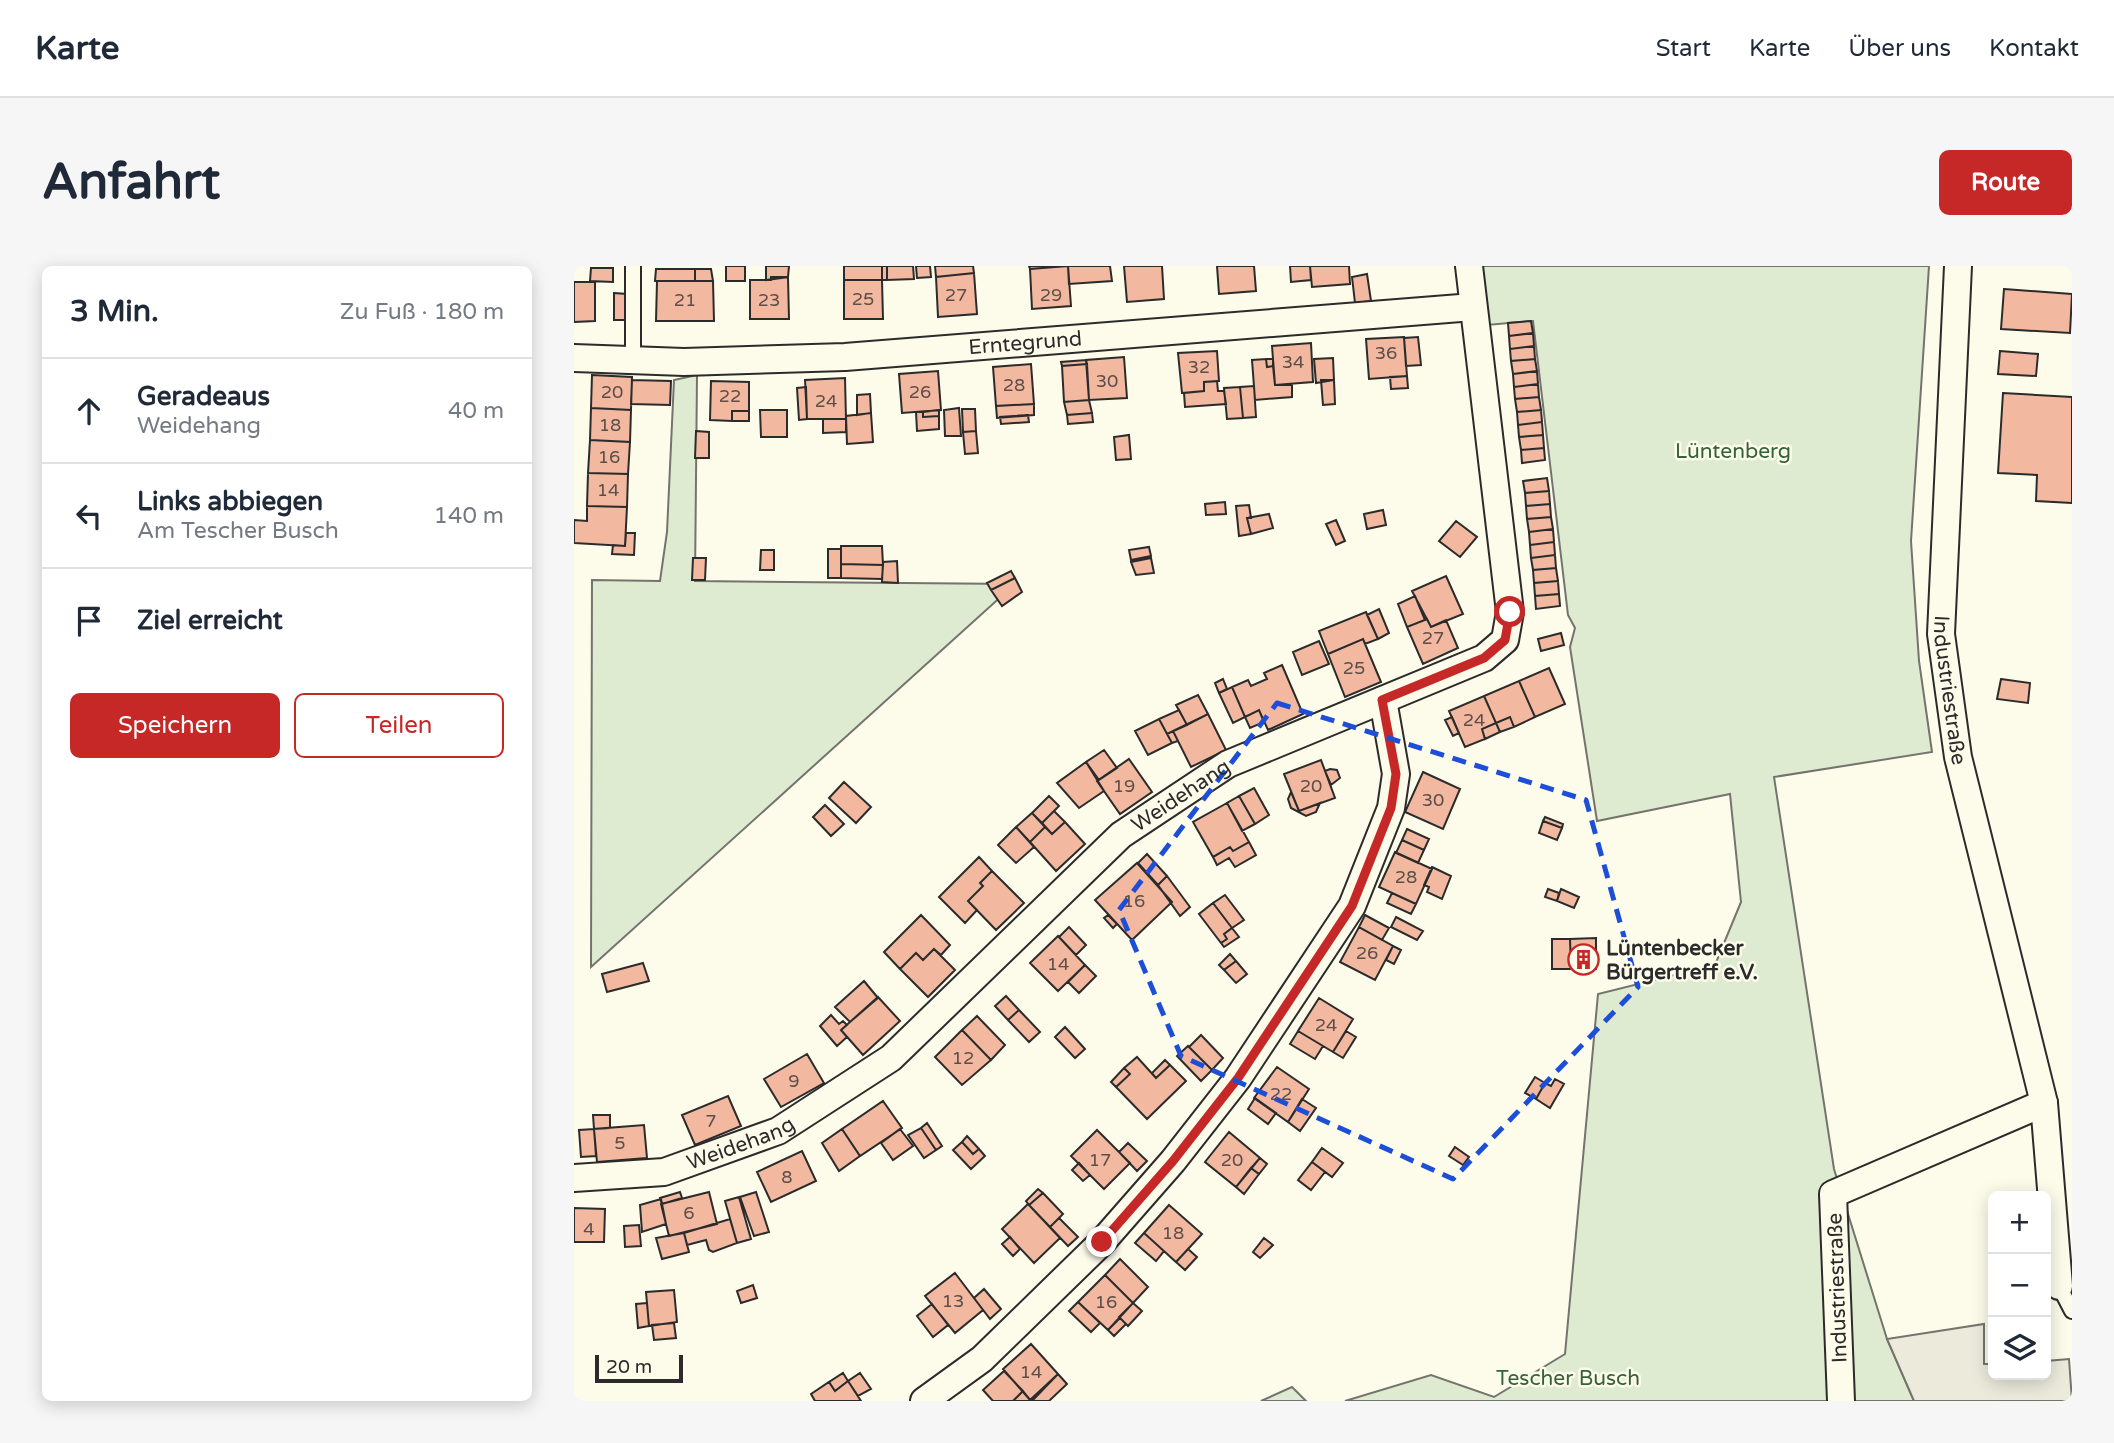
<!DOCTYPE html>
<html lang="de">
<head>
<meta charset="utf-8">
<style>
  body { margin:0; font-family:"Varela Round",sans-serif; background:#f6f6f7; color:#1f2937 }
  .controls { position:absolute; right:21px; bottom:21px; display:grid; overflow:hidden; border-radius:10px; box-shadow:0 4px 18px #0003 }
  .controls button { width:63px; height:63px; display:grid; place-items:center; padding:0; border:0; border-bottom:2px solid #e0e1e3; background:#fff; color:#1f2937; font:35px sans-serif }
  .scale { position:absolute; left:21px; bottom:18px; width:88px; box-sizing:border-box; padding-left:7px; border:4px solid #2b2b2b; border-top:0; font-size:19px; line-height:24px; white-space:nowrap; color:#2b2b2b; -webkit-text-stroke:5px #fdfbea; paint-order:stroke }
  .stop { position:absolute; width:21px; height:21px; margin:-16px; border:5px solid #c62828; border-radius:50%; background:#fff }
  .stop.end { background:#c62828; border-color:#fff; box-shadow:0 2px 7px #0008 }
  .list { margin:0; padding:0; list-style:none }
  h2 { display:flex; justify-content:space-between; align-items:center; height:91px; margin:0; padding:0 28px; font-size:30px }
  h2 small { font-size:23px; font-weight:400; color:#747a83 }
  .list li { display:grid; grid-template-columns:46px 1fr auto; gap:21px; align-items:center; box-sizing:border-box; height:105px; padding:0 28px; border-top:2px solid #e0e1e3 }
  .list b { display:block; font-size:26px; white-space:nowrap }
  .list p { margin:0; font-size:23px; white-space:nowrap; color:#747a83 }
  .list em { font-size:23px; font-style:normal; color:#747a83 }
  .actions { display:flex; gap:14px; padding:21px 28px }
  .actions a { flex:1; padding:16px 0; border:2px solid #c62828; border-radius:10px; text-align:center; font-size:24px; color:#c62828 }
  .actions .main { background:#c62828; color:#fff }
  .icon { flex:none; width:38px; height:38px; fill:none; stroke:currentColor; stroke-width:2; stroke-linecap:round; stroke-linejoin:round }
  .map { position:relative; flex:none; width:1498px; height:1135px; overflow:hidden; border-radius:10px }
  header { display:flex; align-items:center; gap:42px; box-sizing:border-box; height:98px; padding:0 35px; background:#fff; border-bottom:2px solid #e0e1e3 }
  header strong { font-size:33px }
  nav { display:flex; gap:38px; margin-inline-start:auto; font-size:24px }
  .intro { display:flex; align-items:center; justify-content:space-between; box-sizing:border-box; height:168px; padding:0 42px }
  h1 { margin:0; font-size:49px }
  .button { padding:18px 32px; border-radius:10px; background:#c62828; color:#fff; font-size:24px; font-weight:700 }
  main { display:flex; gap:42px; padding:0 42px }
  aside { flex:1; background:#fff; border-radius:10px; box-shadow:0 4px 18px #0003 }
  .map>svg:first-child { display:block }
  .green { fill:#deebd1; stroke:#74746e; stroke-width:2 }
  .parking { fill:#eceadb; stroke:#74746e; stroke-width:2 }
  .building { fill:#f2b8a0; stroke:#2b2b2b; stroke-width:2 }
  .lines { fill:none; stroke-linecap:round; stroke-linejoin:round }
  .lane-casing { stroke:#2b2b2b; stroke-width:18 }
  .street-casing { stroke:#2b2b2b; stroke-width:30 }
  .lane { stroke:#fdfbea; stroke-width:14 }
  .street { stroke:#fdfbea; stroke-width:26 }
  .route { stroke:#c62828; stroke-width:9 }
  .marked { fill:none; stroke:#1d4ed8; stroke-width:5; stroke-dasharray:14 9; stroke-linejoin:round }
  .labels { text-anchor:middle; stroke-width:5; stroke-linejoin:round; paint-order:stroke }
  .number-label { font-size:18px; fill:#5d4e48 }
  .street-label { font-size:21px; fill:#2b2b2b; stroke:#fdfbea }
  .park-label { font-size:21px; fill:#34623c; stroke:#fdfbea }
  .poi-label { font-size:21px; font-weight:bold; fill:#2b2b2b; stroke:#fdfbea; text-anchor:start }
</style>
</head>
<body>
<header>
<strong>Karte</strong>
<nav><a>Start</a><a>Karte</a><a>Über uns</a><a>Kontakt</a></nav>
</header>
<div class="intro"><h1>Anfahrt</h1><a class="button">Route</a></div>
<main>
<aside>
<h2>3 Min.<small>Zu Fuß · 180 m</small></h2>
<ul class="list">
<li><svg class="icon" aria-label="ahead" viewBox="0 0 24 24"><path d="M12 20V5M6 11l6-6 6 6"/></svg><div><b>Geradeaus</b><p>Weidehang</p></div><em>40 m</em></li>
<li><svg class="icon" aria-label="left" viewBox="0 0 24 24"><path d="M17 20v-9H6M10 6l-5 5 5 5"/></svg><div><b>Links abbiegen</b><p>Am Tescher Busch</p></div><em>140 m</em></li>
<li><svg class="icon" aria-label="arrive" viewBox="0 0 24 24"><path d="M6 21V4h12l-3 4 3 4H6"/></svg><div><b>Ziel erreicht</b></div></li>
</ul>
<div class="actions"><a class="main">Speichern</a><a>Teilen</a></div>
</aside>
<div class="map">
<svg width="1498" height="1135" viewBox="0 0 1498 1135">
  <rect width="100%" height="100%" fill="#fdfbea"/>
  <path class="green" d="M907,0H1355L1337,275L1345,395L1358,486L1200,511L1260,903L1313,1073L1340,1135H771L857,1109L920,1131L991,1088L1024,728L1141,699L1167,636L1156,528L1023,555L996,381L1001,362L994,349L959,55L913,59Z
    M123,109L121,315L441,318L17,701L18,314L86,315L93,266L100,114Z
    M718,1121L732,1135H687Z"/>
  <path class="parking" d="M1410,1058V1098H1419V1109H1472V1095L1495,1093L1498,1135H1340L1313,1073Z"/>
  <path class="building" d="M152,0H171V15H152Z
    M192,0H215L214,11L192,14Z
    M270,0H308V14H270Z
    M308,0H313V14H308Z
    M313,0H339L340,13L313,14Z
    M342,0H356L357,11L343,12Z
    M361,0H399L400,7L362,11Z
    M455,0H494L456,3Z
    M494,0L497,40L458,43L456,3Z
    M494,0H536L538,15L495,18Z
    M550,0H588L590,33L553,36Z
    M643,0H680L682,25L645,28Z
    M716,0H736L737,14L717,16Z
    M736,0H775L776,18L738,21Z
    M17,2H39V16L16,15Z
    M82,3H121V15H81Z
    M121,3H137L139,15H121Z
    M400,7L403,48L364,51L362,11Z
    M793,8L797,35L781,37L778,11Z
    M197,11H214L215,53H176V14H197Z
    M270,14H308L309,53H270Z
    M83,15H139L140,55H82Z
    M0,16H21V55L0,56Z
    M1430,23L1498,28L1496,67L1427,63Z
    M40,27L53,28V54H40Z
    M957,55L959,67L935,70L934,57Z
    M959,67L960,80L936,83L935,70Z
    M830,71L833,110L795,113L792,73Z
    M844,71L847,99L832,100L830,72Z
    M737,77L739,116L701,119L698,80Z
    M960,80L961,93L937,95L936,83Z
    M643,85L645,115L630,116V125L608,127L604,87Z
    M1426,85L1464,88L1462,110L1424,108Z
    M550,91L553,132L515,134L512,94Z
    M759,92L760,114L742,117L740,93Z
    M692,93L693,101L699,100L701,119H718V131L681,134L678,94Z
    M692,93H699V100L693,101Z
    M961,93L963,105L939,108L937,95Z
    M512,94L513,98L488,100L487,96Z
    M457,98L460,138L422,140L419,101Z
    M513,98L515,134L490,136L488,100Z
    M364,105L367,144L328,147L325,108Z
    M963,105L964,118L940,121L939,108Z
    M18,109L58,111L57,144L17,142Z
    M833,110L834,122L817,123L816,111Z
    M271,112L272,153H233L231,114Z
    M58,114L97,115L96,139L57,138Z
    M747,114H760L761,138L749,139Z
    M137,115L175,116V145H158V155L136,154Z
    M643,115L644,125H650L652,138L611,141L610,127L630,125V116Z
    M964,118L965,131L941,133L940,121Z
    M680,120L682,151L669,152L666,121Z
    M232,121L233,153L225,154L223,122Z
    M666,121L669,152L653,153L650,122Z
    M1429,127L1498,131V237L1462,235L1463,209L1424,207Z
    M296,128L297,147L283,149V129Z
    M965,131L967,144L943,146L941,133Z
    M515,134L518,147L493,149L490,136Z
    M460,138V149L423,152L422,140Z
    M17,142L57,144L56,176L16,174Z
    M385,142L387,170H371L370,144Z
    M388,143H401L402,165L389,166Z
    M186,144H213V171H187Z
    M365,144V150L349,151V146Z
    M967,144L968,156L944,159L943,146Z
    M158,145H175V155H158Z
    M342,146H349V151L365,150V163L343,165Z
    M297,147L299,176L273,178L272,150Z
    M518,147L519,156L494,158L493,149Z
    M454,149L455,156L427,158L426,151Z
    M249,153H272V166L249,167Z
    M968,156L969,169L945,171L944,159Z
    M122,165L135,166V192H121Z
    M402,165L404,187L391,188L389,166Z
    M555,169L557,193L542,194L540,171Z
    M969,169L970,182L947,184L945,171Z
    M16,174L56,176L54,208L14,207Z
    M970,182L971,194L948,197L947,184Z
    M14,207L54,208L53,241L13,240Z
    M973,212L975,225L951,227L949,215Z
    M975,225L976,238L952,240L951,227Z
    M651,236L652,248L632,249L631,238Z
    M976,238L977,251L953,253L952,240Z
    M675,239L677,252H673L677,268L665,270L662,240Z
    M13,240L53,241L51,280L0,277V254L13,255Z
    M809,244L812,259L793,263L790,248Z
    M695,248L699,262L677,268L673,252Z
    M977,251L979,263L955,266L953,253Z
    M762,254L771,275L762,279L752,258Z
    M882,255L903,271L886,291L865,275Z
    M979,263L980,276L956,279L955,266Z
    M52,267H61L60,289L38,288L39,279L51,280Z
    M980,276L981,289L957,292L956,279Z
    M267,280H308L309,299L267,298Z
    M575,281L577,290L557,294L555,284Z
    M254,283H267V312H254Z
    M187,284H200V304H186Z
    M981,289L982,302L959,304L957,292Z
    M119,292H132L131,314H118Z
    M577,292L580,307L562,309L557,296Z
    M323,295L324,317L308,316L309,296Z
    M267,298L309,299L308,313L267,312Z
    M982,302L984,315L960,317L959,304Z
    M437,305L441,312L417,324L413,317Z
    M872,310L889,348L857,361L838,325Z
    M441,312L448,326L428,340L417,324Z
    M984,315L985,328L961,330L960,317Z
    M985,328L986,340L962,343L961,330Z
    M841,330L851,354L833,361L824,338Z
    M805,343L815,367L804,373L793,349Z
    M792,346L804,373L791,378L789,373L754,388L745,365Z
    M853,353L857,361L872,354L884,382L849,398L833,361Z
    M987,367L990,379L967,385L964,373Z
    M789,373L807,416L771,431L754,388Z
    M745,375L755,398L728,409L719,386Z
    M708,399L729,448L694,464L685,444L671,451L658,421L674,414L677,420L693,413L690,407Z
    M975,402L991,438L961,451L945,415Z
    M649,413L653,423L645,427L641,417Z
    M1427,413L1456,417L1454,437L1423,433Z
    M945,415L961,451L940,461L936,451L922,457L910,430Z
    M658,421L671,451L659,457L645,427Z
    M624,429L634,448L613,459L602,439Z
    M910,430L922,457L908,463L911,473L891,481L875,445Z
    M605,444L613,459L593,468L585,453Z
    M685,444L690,456L676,462L671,451Z
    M634,448L652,484L617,501L599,465Z
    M878,451L885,467L879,470L871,454Z
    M936,451L940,461L926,466L922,457Z
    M585,453L598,477L574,489L561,465Z
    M922,457L926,466L911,473L908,463Z
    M599,465L604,475L598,477L593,468Z
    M530,484L543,502L525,514L512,496Z
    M555,493L578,526L546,548L523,515Z
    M747,494L761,532L725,545L710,508Z
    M512,496L530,525L505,542L483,517Z
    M756,503L763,504L766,512L757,519L751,505Z
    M849,506L886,523L869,563L831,546Z
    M270,516L297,541L282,557L255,532Z
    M680,522L695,549L681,558L665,530Z
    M717,526L725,545L746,537L742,546L732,550L717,542L714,533Z
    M475,530L485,540L468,557L458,547Z
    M665,530L681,558L668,565L653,537Z
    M653,537L675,576L659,585L656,581L639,591L619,556Z
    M251,539L270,558L257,570L239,551Z
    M480,545L491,556L478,568L468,557Z
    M458,547L471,561L456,576L442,561Z
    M971,551L989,558L988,562L969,555Z
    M969,555L988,562L983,574L965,567Z
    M491,556L511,578L482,605L456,576L471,561L478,568Z
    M442,561L460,581L442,597L424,579Z
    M833,563L855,573L850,584L828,574Z
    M828,574L850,584L844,597L822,587Z
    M675,576L682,589L661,601L655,592L643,599L639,591L656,581L659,585Z
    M821,586L858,603L842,638L805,621Z
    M573,588L593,610L584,619L564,597Z
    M405,591L418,605L406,617L409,620L394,635L403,644L391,657L365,631Z
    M563,597L598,636L558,674L521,634Z
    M858,601L877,610L868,633L853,626L855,621L850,619Z
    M418,605L450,637L422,664L394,635L409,620L406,617Z
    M593,610L616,641L606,650L584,619Z
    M974,623L985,627L983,635L971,631Z
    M987,623L1005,631L1000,642L983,635Z
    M818,627L842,638L837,648L813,637Z
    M651,629L670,654L658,662L639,637Z
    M639,637L658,662L650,668L653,673L647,677L625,648Z
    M347,649L376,679L367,689L360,683L349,694L342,687L326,703L310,686Z
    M534,649L543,658L539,662L530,652Z
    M791,649L815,662L808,674L785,661Z
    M822,651L849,665L843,674L817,661Z
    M495,661L512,679L502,689L485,671Z
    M785,661L819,680L801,714L766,696Z
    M658,662L665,671L650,681L647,677L653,673L650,668Z
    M484,670L511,699L484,725L456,697Z
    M1022,672V703H997L996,673Z
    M978,673H996L997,703H978Z
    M819,680L827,684L820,698L812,694Z
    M360,683L381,704L354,731L326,703L342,687L349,694Z
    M656,688L662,695L650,704L645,699Z
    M662,695L673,708L662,717L650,704Z
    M69,697L75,715L33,726L28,708Z
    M511,699L522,710L505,727L494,716Z
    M290,715L304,732L276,756L261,741Z
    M432,730L445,744L434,754L421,740Z
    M304,731L326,755L289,789L267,764Z
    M745,732L779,753L759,786L724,765Z
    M445,744L466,766L455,776L434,754Z
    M257,749L265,758L269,755L273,759L267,764L273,771L263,780L246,760Z
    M403,750L431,779L417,794L388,764Z
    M491,761L511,783L501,792L481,771Z
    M388,764L417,794L388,819L361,791Z
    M724,765L749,780L741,793L716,778Z
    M772,765L782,771L769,792L759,786Z
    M627,769L649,792L638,804L615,781Z
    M614,780L638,804L627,815L603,790Z
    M233,788L250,817L207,841L190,813Z
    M563,791L582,812L596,799L612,815L573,853L542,821L556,808L550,802Z
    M591,794L596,799L582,812L578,807Z
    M703,801L735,823L714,856L680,832Z
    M550,802L556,808L542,821L537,816Z
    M961,811L971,817L962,833L951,827Z
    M981,813L990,818L976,842L962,833L971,817L977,820Z
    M154,830L167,860L121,879L108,849Z
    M681,832L702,847L694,858L674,843Z
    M728,833L742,842L726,865L714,856Z
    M309,835L328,862L286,890L268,863Z
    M19,849H36V862L20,863Z
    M353,857L368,880L362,884L347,862Z
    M70,859L73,892L23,896L20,863Z
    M347,862L362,884L350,892L334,869Z
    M20,863L22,890L7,891L5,864Z
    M268,863L286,890L265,905L248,877Z
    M326,863L339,880L319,894L307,877Z
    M523,864L556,897L530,923L497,890Z
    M655,866L686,892L662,921L631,896Z
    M393,870L405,883L399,888L388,876Z
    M388,876L399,888L405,883L411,890L397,903L379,884Z
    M554,877L573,895L563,905L545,886Z
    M881,881L895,891L889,899L875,890Z
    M748,882L769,897L758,911L738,896Z
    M228,885L242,915L197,936L183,906Z
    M686,892L693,898L685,908L677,902Z
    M738,896L751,906L737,924L724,914Z
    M505,897L516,909L509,915L498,904Z
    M677,902L685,908L670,928L662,921Z
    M464,923L469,927L455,939L452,935Z
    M106,926L108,932L88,938L86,932Z
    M135,926L143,958L95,970L87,938Z
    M182,926L195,966L180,970L166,931Z
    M469,927L489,948L476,961L455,939Z
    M165,931L177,973L163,977L151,935Z
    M87,933L92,958L68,966L66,939Z
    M454,938L486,972L460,997L428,963Z
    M595,939L628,968L602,996L570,967Z
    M0,942L31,943L30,976H0Z
    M485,952L504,971L494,980L476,961Z
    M156,953L163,977L139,986L135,984L132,974L113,979L110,967Z
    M65,959L67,980L51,981L50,960Z
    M110,967L115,986L88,993L82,972Z
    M570,967L590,985L582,995L561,977Z
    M436,971L446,983L439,990L428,978Z
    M690,972L699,979L686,992L679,986Z
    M614,983L623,991L611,1004L602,996Z
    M546,993L574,1021L559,1037L531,1009Z
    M381,1007L409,1044L381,1067L351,1030Z
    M531,1009L559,1037L534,1064L504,1036Z
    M179,1019L183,1032L167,1037L163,1025Z
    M410,1023L427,1043L416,1053L400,1032Z
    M100,1024L103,1056L75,1060L72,1026Z
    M504,1036L526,1057L517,1066L495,1045Z
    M73,1037L75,1060L64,1062L62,1038Z
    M559,1037L568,1045L554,1060L545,1051Z
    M358,1038L374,1059L359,1071L343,1050Z
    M546,1052L552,1058L540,1070L534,1064Z
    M100,1057L102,1072L80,1074L78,1059Z
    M457,1078L484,1108L456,1134L429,1103Z
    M430,1105L449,1125L439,1135H419L409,1124Z
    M269,1107L274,1115L261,1125L255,1116Z
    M286,1107L297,1123L284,1130L274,1115Z
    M484,1108L493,1118L475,1135H458Z
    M274,1115L287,1135H241L237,1128L255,1116L261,1125Z
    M449,1125L457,1135H439Z"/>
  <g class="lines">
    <defs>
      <path id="lane" d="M59,0V93
        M1485,1020L1498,1045"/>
      <g id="street">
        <path id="s1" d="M1384,0L1367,368L1384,491L1470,837L1485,1020"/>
        <path id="s2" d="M0,92L110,96L271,91L899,41"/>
        <path id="s3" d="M0,912L90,906L204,865L317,792L547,569L654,498L910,392L931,374L936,346L895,0"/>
        <path d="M350,1135L408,1093L528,976L599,895L664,812L778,640L817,542L822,508L809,434"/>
        <path d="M1267,1135L1259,928L1470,837"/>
      </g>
    </defs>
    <use href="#lane" class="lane-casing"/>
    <use href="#street" class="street-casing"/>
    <use href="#lane" class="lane"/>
    <use href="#street" class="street"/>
  </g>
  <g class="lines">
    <path class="route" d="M528,976L599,895L664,812L778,640L817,542L822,508L808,434L910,392L931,374L936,346"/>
  </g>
  <path class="marked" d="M703,437L1012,534L1064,721L879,913L607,790L545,644Z"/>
  <defs>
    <symbol id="building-ring" viewBox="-11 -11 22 22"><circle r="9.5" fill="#fdfbea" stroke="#c62828" stroke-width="1.5"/><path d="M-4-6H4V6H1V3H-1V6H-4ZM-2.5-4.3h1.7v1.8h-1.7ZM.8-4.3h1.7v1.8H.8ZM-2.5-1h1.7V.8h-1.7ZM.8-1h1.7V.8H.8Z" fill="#c62828"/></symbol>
  </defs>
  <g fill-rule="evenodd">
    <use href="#building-ring" x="992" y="676" width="35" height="35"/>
  </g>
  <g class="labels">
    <g class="number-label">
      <text x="382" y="35">27</text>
      <text x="477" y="35">29</text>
      <text x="289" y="39">25</text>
      <text x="111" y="40">21</text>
      <text x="195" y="40">23</text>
      <text x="812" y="93">36</text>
      <text x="719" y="102">34</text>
      <text x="625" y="107">32</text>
      <text x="533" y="121">30</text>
      <text x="440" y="125">28</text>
      <text x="38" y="132">20</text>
      <text x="346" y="132">26</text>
      <text x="156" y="136">22</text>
      <text x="252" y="141">24</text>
      <text x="36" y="165">18</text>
      <text x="35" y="197">16</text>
      <text x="34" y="230">14</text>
      <text x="859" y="378">27</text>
      <text x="780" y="408">25</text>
      <text x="900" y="460">24</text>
      <text x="550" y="526">19</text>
      <text x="737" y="526">20</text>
      <text x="859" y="540">30</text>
      <text x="832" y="617">28</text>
      <text x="560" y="641">16</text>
      <text x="793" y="693">26</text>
      <text x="484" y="704">14</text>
      <text x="752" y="765">24</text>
      <text x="389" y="798">12</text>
      <text x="220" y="821">9</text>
      <text x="707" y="834">22</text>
      <text x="137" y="861">7</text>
      <text x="46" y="883">5</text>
      <text x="526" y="900">17</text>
      <text x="658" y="900">20</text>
      <text x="213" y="917">8</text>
      <text x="115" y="953">6</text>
      <text x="15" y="969">4</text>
      <text x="599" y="973">18</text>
      <text x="379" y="1041">13</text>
      <text x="532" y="1042">16</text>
      <text x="457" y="1112">14</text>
    </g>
    <g class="street-label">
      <text dy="7" stroke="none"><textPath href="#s2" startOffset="452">Erntegrund</textPath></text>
      <text dy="7" stroke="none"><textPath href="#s1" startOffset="425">Industriestraße</textPath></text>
      <text dy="7" stroke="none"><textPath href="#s3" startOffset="738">Weidehang</textPath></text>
      <text dy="7" stroke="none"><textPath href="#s3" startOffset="172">Weidehang</textPath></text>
      <text transform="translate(1263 1022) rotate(-92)" y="7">Industriestraße</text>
    </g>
    <g class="park-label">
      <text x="1159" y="192">Lüntenberg</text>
      <text x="994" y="1119">Tescher Busch</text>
    </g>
    <g class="poi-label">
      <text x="1032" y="689">Lüntenbecker<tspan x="1032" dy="24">Bürgertreff e.V.</tspan></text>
    </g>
  </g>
</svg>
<div class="controls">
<button>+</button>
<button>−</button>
<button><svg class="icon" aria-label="layers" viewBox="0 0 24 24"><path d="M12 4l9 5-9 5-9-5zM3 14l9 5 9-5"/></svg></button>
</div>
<div class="scale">20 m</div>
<div class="stop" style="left:936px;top:346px"></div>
<div class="stop end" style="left:528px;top:976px"></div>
</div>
</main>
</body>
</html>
